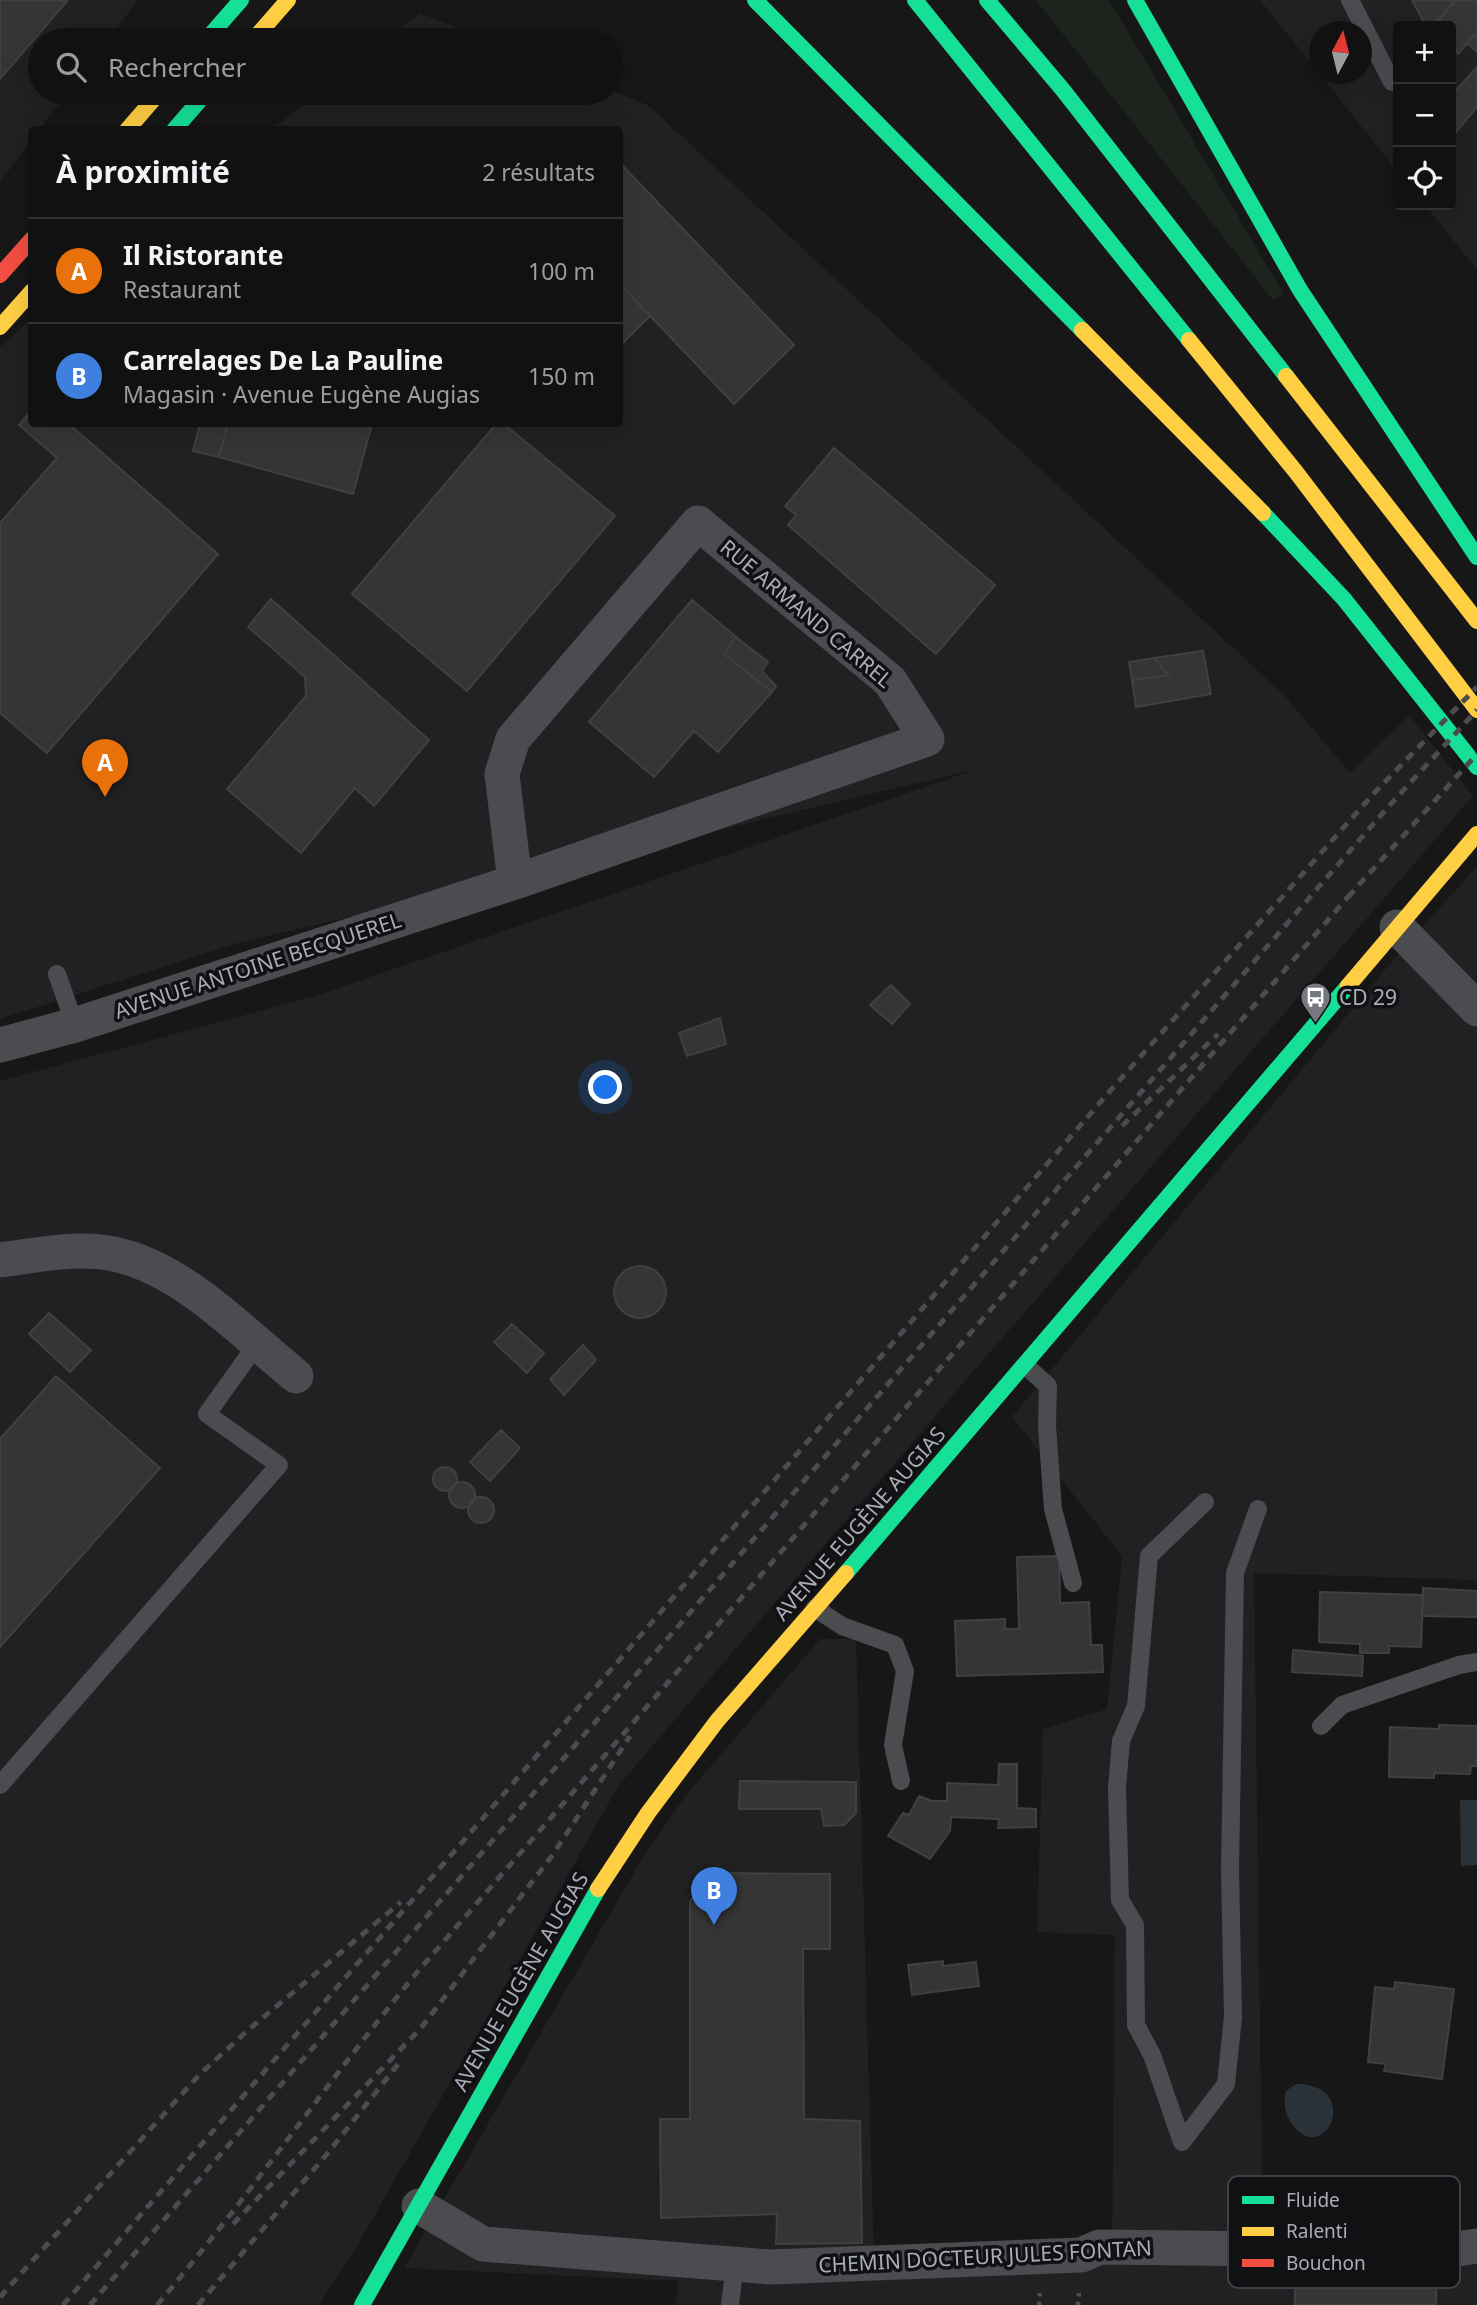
<!DOCTYPE html>
<html lang="fr">
<head>
<meta charset="utf-8">
<style>
  body { margin:0; font-family:"Noto Sans",sans-serif; background:#1e1f1f; color:#f1f3f6 }
  .controls { position:absolute; right:21px; top:21px; display:grid; overflow:hidden; border-radius:7px; box-shadow:0 7px 28px #0002 }
  .controls button { width:63px; height:63px; display:grid; place-items:center; padding:0; border:0; border-bottom:2px solid #303131; background:#111; color:#f1f3f6; font:35px sans-serif }
  .compass { position:absolute; left:1309px; top:21px; width:63px; height:63px; border-radius:50%; background:#111; box-shadow:0 7px 28px #0002; rotate:7deg }
  .you { position:absolute; left:606px; top:1088px; width:24px; height:24px; margin:-18px; border:5px solid #fff; border-radius:50%; background:#1a73e8; box-shadow:0 0 0 10px #1a73e833 }
  .badge { display:grid; place-items:center; width:46px; height:46px; border-radius:50%; background:#757880; color:#fff; font-size:23px; font-weight:700 }
  .pin { position:absolute; translate:-50% -58px; filter:drop-shadow(0 2px 4px #0008) }
  .pin::after { content:''; position:absolute; top:37px; width:24px; height:21px; background:inherit; clip-path:polygon(0 0,100% 0,50% 100%) }
  .list { margin:0; padding:0; list-style:none }
  h2 { display:flex; justify-content:space-between; align-items:center; height:91px; margin:0; padding:0 28px; font-size:30px }
  h2 small { font-size:23px; font-weight:400; color:#9c9d9f }
  .list li { display:grid; grid-template-columns:46px 1fr auto; gap:21px; align-items:center; box-sizing:border-box; height:105px; padding:0 28px; border-top:2px solid #303131 }
  .list b { display:block; font-size:26px; white-space:nowrap }
  .list p { margin:0; font-size:23px; white-space:nowrap; color:#9c9d9f }
  .list em { font-size:23px; font-style:normal; color:#9c9d9f }
  .icon { flex:none; width:38px; height:38px; fill:none; stroke:currentColor; stroke-width:2; stroke-linecap:round; stroke-linejoin:round }
  .map { position:relative; flex:none; width:1477px; height:2305px; overflow:hidden }
  .search { position:absolute; background:#111; box-shadow:0 7px 28px #0002; left:28px; top:28px; width:595px; height:77px; display:flex; align-items:center; gap:18px; box-sizing:border-box; padding:0 24px; border-radius:38px; color:#9c9d9f; font-size:26px }
  .panel { position:absolute; background:#111; box-shadow:0 7px 28px #0002; left:28px; top:126px; width:595px; height:301px; border-radius:7px }
  .map>svg:first-child { display:block }
  .built { fill:#212123; fill-rule:evenodd }
  .green { fill:#1d241e }
  .water { fill:#2a3239 }
  .building { fill:#353536; stroke:#3f4043; stroke-width:2 }
  .lines { fill:none; stroke-linecap:round; stroke-linejoin:round }
  .path { stroke:#4d4e52; stroke-width:4.5; stroke-dasharray:3.5 5; stroke-linecap:butt }
  .lane { stroke:#4b4c50; stroke-width:18 }
  .street { stroke:#4b4c50; stroke-width:35 }
  .fast { stroke:#16e098; stroke-width:16 }
  .slow { stroke:#ffcf43; stroke-width:16 }
  .jam { stroke:#f24e42; stroke-width:16 }
  .rail { stroke:#4b4c4f; stroke-width:5; stroke-dasharray:9 7; stroke-linecap:butt }
  .labels { text-anchor:middle; stroke-width:7; stroke-linejoin:round; paint-order:stroke }
  .street-label { font-size:21px; fill:#a8adb8; stroke:#111113 }
  .poi-label { font-size:21px; fill:#a8adb8; stroke:#111113; text-anchor:start }
  .key { fill:#111113; stroke:#3e4045; stroke-width:2 }
  .key-label { font-size:19px; fill:#a8adb8 }
</style>
</head>
<body>
<div class="map">
<svg width="1477" height="2305" viewBox="0 0 1477 2305">
  <rect width="100%" height="100%" fill="#171717"/>
  <path class="built" d="M0,0H138L108,40H40V93H68L40,129L32,130L31,141L0,182Z
    M1260,0H1477V270L1425,205H1451V26H1398V172ZM1320,32H1362V74H1320Z
    M420,13L488,40H386Z
    M611,90L649,106L1286,697L1350,773L1409,715L1473,796L965,1381L619,1785L359,2243L319,2305H0V1081L312,997L977,769L238,943L0,1019V347L31,319L32,424H620V130L272,129L319,93H611Z
    M1477,866V1580L1254,1573L1263,2259L1477,2254V2305H676L678,2281L404,2268L642,1859L686,1795L820,1639H856L874,2260L1112,2259L1115,1935L1037,1932L1043,1729L1107,1709L1122,1556L1012,1417L1394,959Z"/>
  <path class="green" d="M1036,0H1109L1284,294L1273,300Z"/>
  <path class="water" d="M1460,1800H1477V1865L1461,1866Z
    M1296,2084C1362,2084 1327,2165 1294,2127C1285,2115 1283,2105 1286,2091Z"/>
  <path class="building" d="M0,0H68L0,79Z
    M1412,0H1456L1432,26H1426Z
    M1456,0H1477V38L1474,35L1458,54L1451,44V26H1438L1436,23Z
    M1474,35L1477,38V52L1467,43Z
    M1477,67V107L1451,138V96Z
    M620,163L794,345L734,404L620,284Z
    M620,284L650,316L624,342L620,337Z
    M32,410V424H69L218,554L47,753L0,713V523L57,458L19,425Z
    M200,424H228L219,457L193,451Z
    M228,424H372L353,494L219,457Z
    M496,424H504L615,516L467,691L352,594Z
    M834,448L995,585L936,654L788,525L796,515L785,506Z
    M271,599L429,740L374,806L355,788L301,853L227,789L306,696L305,677L248,627Z
    M692,600L736,637L724,654L772,692L718,752L694,731L654,777L589,722Z
    M736,637L768,662L762,671L776,686L772,692L724,654Z
    M1203,651L1211,694L1136,707L1132,680L1169,675L1154,658Z
    M1154,658L1169,675L1132,680L1129,662Z
    M891,985L910,1004L892,1024L870,1005Z
    M720,1018L726,1044L687,1056L679,1033Z
    M614 1292a26 26 0 1 1 52 0a26 26 0 1 1-52 0Z
    M49,1313L91,1350L70,1372L29,1334Z
    M512,1324L544,1353L527,1373L494,1342Z
    M583,1345L596,1360L564,1395L550,1379Z
    M56,1376L160,1468L0,1647V1439Z
    M501,1430L520,1448L490,1481L470,1462Z
    M433 1479a12 12 0 1 1 24 0a12 12 0 1 1-24 0Z
    M449 1495a13 13 0 1 1 26 0a13 13 0 1 1-26 0Z
    M468 1510a13 13 0 1 1 26 0a13 13 0 1 1-26 0Z
    M1059,1556L1060,1603L1089,1602L1091,1645H1102L1103,1672L957,1676L955,1621L1005,1619V1629H1019L1017,1557Z
    M1423,1588L1477,1591V1617L1422,1616Z
    M1320,1592L1423,1595L1421,1647L1389,1646V1653H1360V1644L1319,1642Z
    M1293,1650L1363,1656L1362,1676L1292,1672Z
    M1439,1725L1477,1726V1766H1471L1470,1774L1434,1773V1778L1389,1777L1390,1727L1439,1729Z
    M999,1764H1017V1808L1036,1809V1827L998,1828L999,1819L951,1817L950,1831L930,1859L888,1836L903,1813L909,1815L919,1796L932,1801H947V1783L998,1785Z
    M740,1781L856,1782V1813L844,1825L824,1826L821,1809H739Z
    M714,1873L830,1874V1949H803L804,2119L860,2121L862,2243L776,2244L777,2214L661,2218L660,2119H690V1901Z
    M943,1961V1966L976,1962L979,1986L912,1995L908,1965Z
    M1395,1982L1454,1989L1442,2079L1384,2071L1386,2064L1368,2062L1375,1987L1394,1989Z
    M1436,2281V2305H1295V2287Z"/>
  <g class="lines">
    <path class="path" d="M1039,2305L1040,2292
      M1078,2305L1079,2291"/>
    <path class="lane" d="M1350,0L1392,82
      M57,974L75,1025
      M1026,1366L1048,1386L1047,1426L1053,1509L1073,1583
      M1205,1502L1149,1556L1136,1706L1121,1741L1117,1788L1120,1900L1135,1925L1136,2025L1152,2055L1182,2142L1226,2084L1233,2017L1230,1870L1235,1573L1258,1509
      M815,1608L842,1626L895,1645L905,1671L893,1745L901,1781
      M1321,1726L1342,1705L1459,1665L1477,1662
      M0,1785L279,1465L207,1414L257,1344
      M730,2305L735,2263"/>
    <path class="street" d="M1397,927L1477,1009
      M0,1045L75,1025L515,882L927,739L890,681L698,523L513,739L502,774L515,882
      M0,1260C39,1255 83,1245 122,1256C187,1273 244,1334 296,1376
      M419,2206L483,2244L771,2267L1081,2255L1100,2247L1444,2251L1477,2246"/>
    <path class="fast" d="M755,0L1082,330
      M915,0L1189,340
      M987,0L1063,90L1286,376
      M1135,0L1300,290L1477,557
      M206,40L241,0
      M174,130L206,93
      M1263,513L1344,599L1477,767
      M846,1573L1348,986
      M362,2305L598,1889"/>
    <path class="slow" d="M253,40L288,0
      M127,130L159,93
      M0,327L32,291
      M1082,330L1263,513
      M1189,340L1296,472L1477,710
      M1286,376L1477,621
      M1348,986L1477,834
      M598,1889L648,1813L717,1721L846,1573"/>
    <path class="jam" d="M0,275L32,239"/>
    <path class="rail" d="M1348,897L1477,754
      M1122,1126L1218,1034
      M233,2224L421,2028L554,1853L630,1736
      M0,2297L199,2075L247,2031L401,1902
      M63,2305L1110,1091L1376,791L1477,687
      M90,2305L1388,807L1477,710
      M157,2305C249,2197 329,2079 419,1970L1354,890
      M198,2305L327,2154L399,2063"/>
  </g>
  <defs>
    <symbol id="bus-pin" viewBox="-11 -11 22 30"><path d="M0 17L-7.5 6A9.5 9.5 0 1 1 7.5 6Z" fill="#757880" stroke="#111113"/><path d="M-5-6H5V4H4V6H2V4H-2V6H-4V4H-5ZM-3.5-4V0h7V-4ZM-3.5 1.2v1.5H-2V1.2ZM2 1.2v1.5H3.5V1.2Z" fill="#fff"/></symbol>
  </defs>
  <g fill-rule="evenodd">
    <use href="#bus-pin" x="1298" y="980" width="35" height="47"/>
  </g>
  <g class="labels">
    <g class="street-label">
      <text transform="translate(806 614) rotate(40)" y="7">RUE ARMAND CARREL</text>
      <text transform="translate(258 966) rotate(-18)" y="7">AVENUE ANTOINE BECQUEREL</text>
      <text transform="translate(860 1524) rotate(-49)" y="7">AVENUE EUGÈNE AUGIAS</text>
      <text transform="translate(521 1982) rotate(-60)" y="7">AVENUE EUGÈNE AUGIAS</text>
      <text transform="translate(985 2257) rotate(-3)" y="7">CHEMIN DOCTEUR JULES FONTAN</text>
    </g>
    <g class="poi-label">
      <text x="1339" y="1005">CD 29</text>
    </g>
  </g>
  <rect x="1228" y="2176" width="232" height="112" rx="10" class="key"/>
  <rect x="1242" y="2196" width="32" height="8" fill="#16e098"/>
  <rect x="1242" y="2227" width="32" height="9" fill="#ffcf43"/>
  <rect x="1242" y="2259" width="32" height="8" fill="#f24e42"/>
  <g class="key-label">
    <text x="1286" y="2207">Fluide</text>
    <text x="1286" y="2238">Ralenti</text>
    <text x="1286" y="2270">Bouchon</text>
  </g>
</svg>
<div class="controls">
<button>+</button>
<button>−</button>
<button><svg class="icon" aria-label="locate" viewBox="0 0 24 24"><circle cx="12" cy="12" r="6"/><path d="M12 2v4M12 18v4M2 12h4M18 12h4"/></svg></button>
</div>
<svg class="compass" viewBox="-18 -18 36 36"><path d="M0-13l5 13h-10z" fill="#e53935"/><path d="M0 13l5-13h-10z" fill="#9c9d9f"/></svg>
<div class="you"></div>
<div class="pin badge" style="left:105px;top:797px;background:#e8710a">A</div>
<div class="pin badge" style="left:714px;top:1925px;background:#3f7fe0">B</div>
<div class="search"><svg class="icon" aria-label="search" viewBox="0 0 24 24"><circle cx="10" cy="10" r="6"/><path d="M15 15l6 6"/></svg>Rechercher</div>
<section class="panel">
<h2>À proximité<small>2 résultats</small></h2>
<ul class="list">
<li><span class="badge" style="background:#e8710a">A</span><div><b>Il Ristorante</b><p>Restaurant</p></div><em>100 m</em></li>
<li><span class="badge" style="background:#3f7fe0">B</span><div><b>Carrelages De La Pauline</b><p>Magasin · Avenue Eugène Augias</p></div><em>150 m</em></li>
</ul>
</section>
</div>
</body>
</html>
